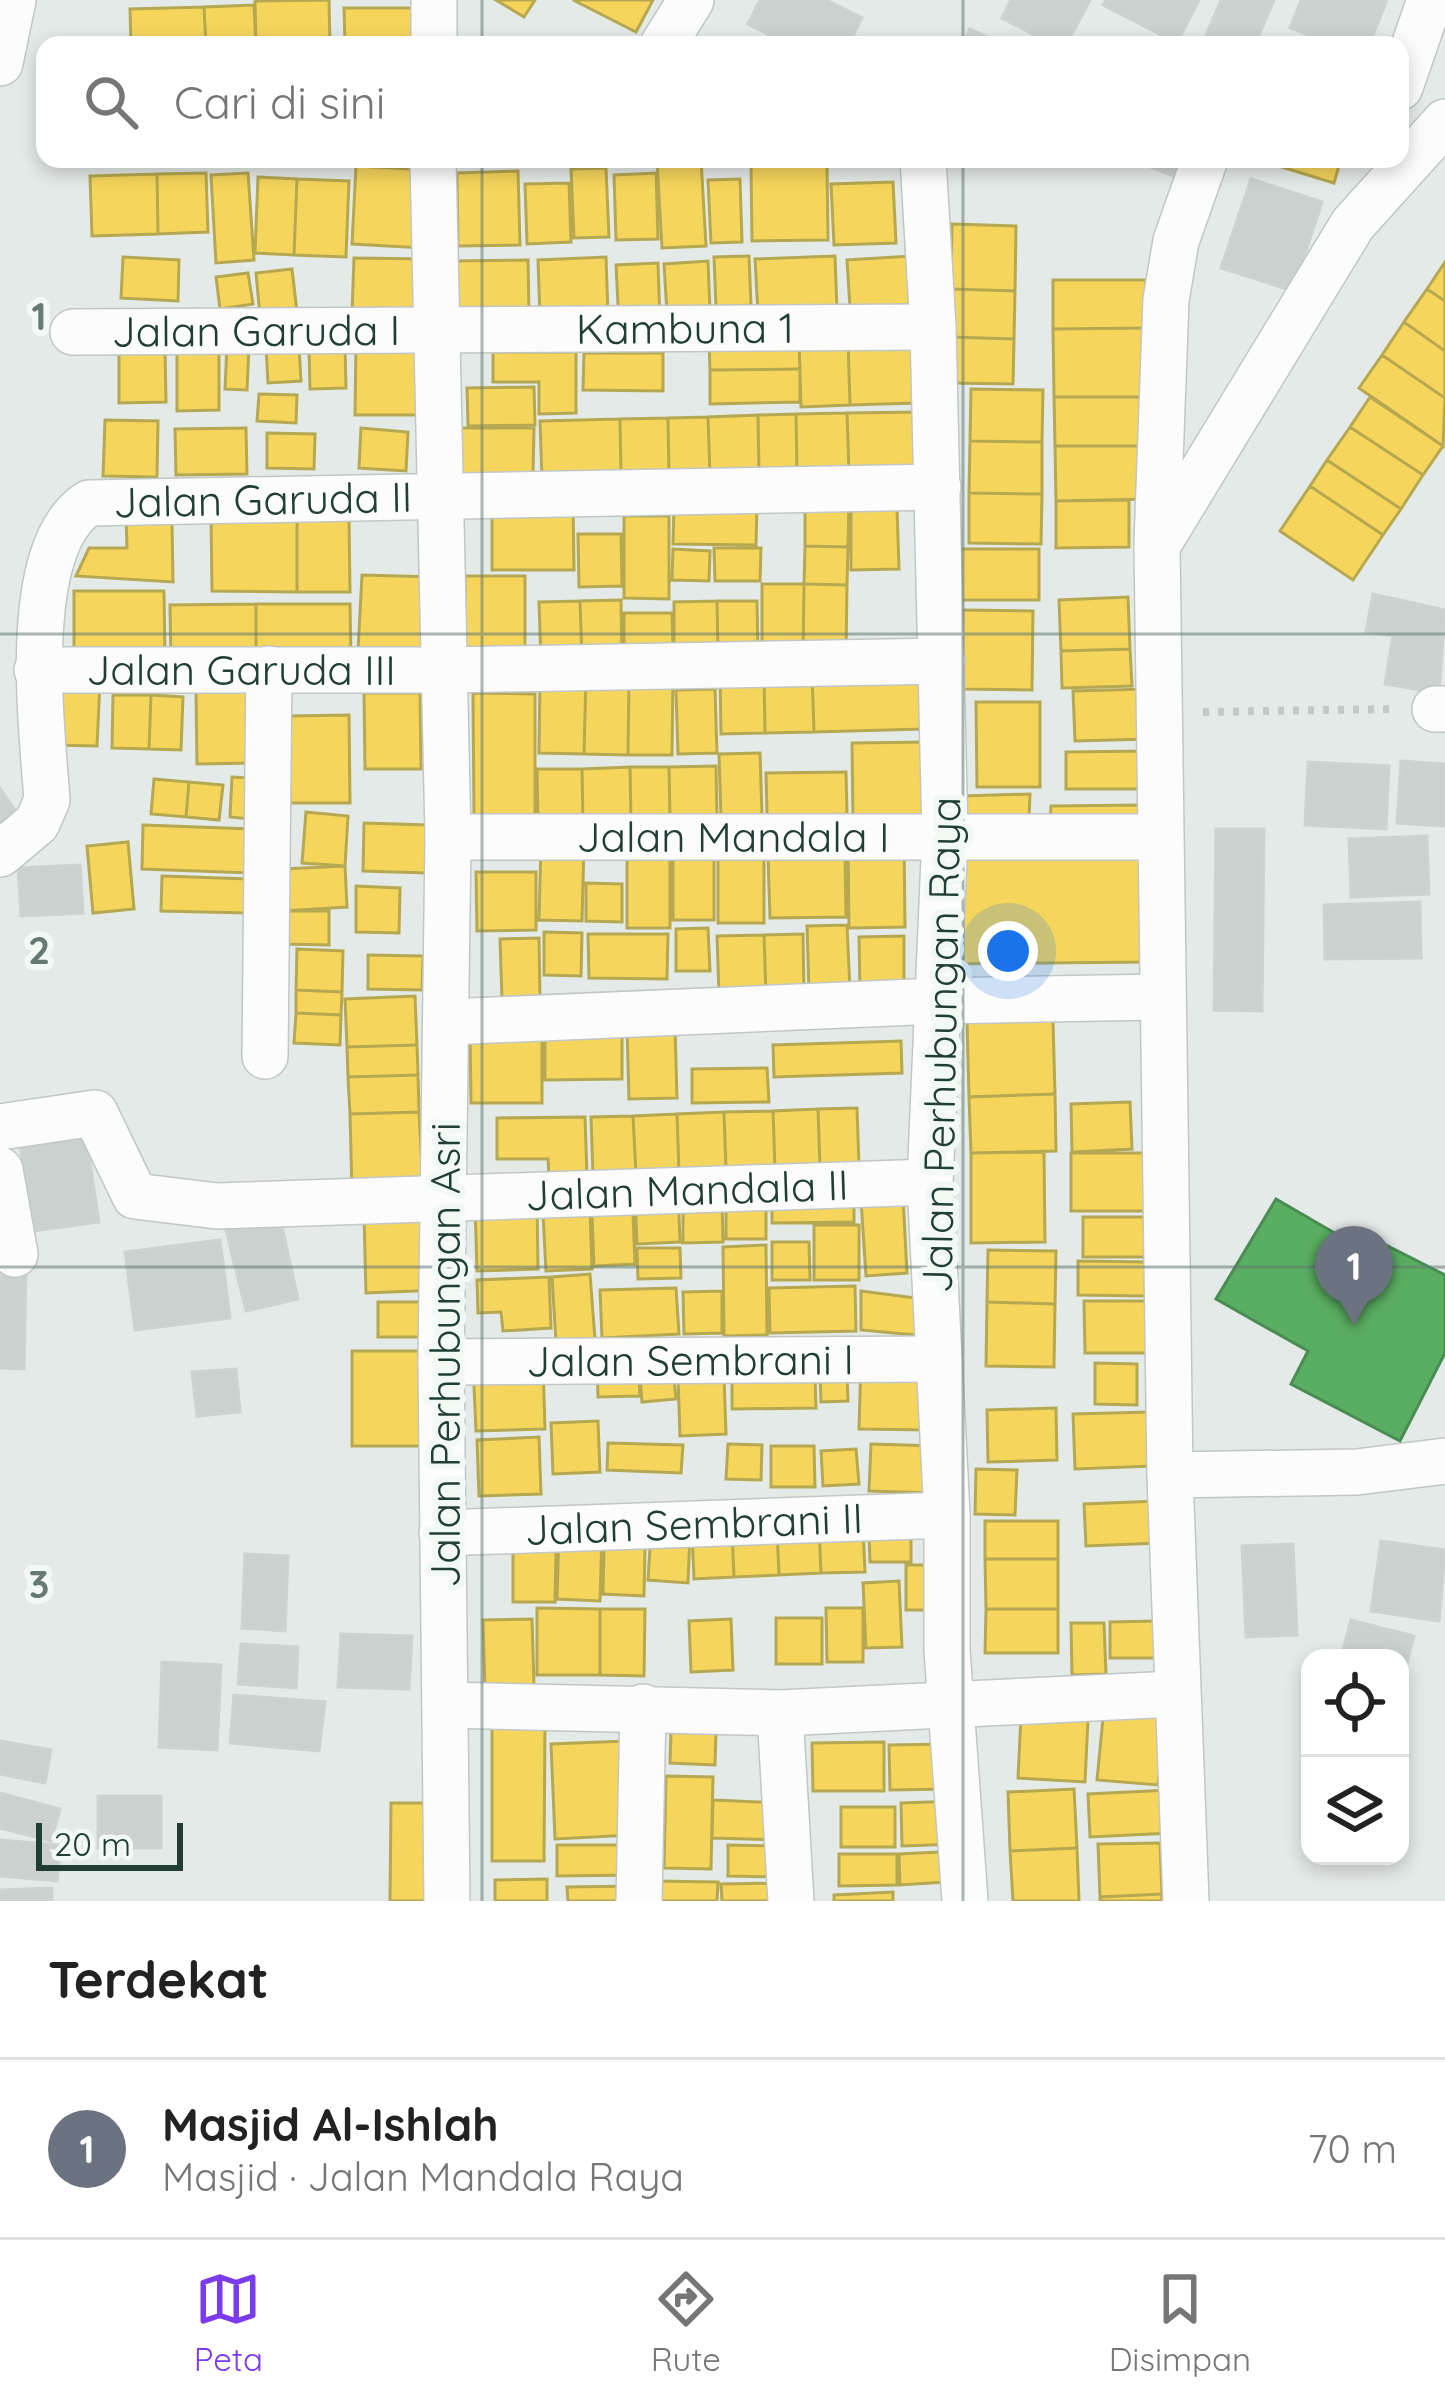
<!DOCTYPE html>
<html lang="id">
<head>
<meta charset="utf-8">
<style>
  body { margin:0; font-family:Quicksand,sans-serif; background:#f6f6f6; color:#222 }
  .controls { position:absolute; right:36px; bottom:36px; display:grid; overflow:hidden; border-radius:24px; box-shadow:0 6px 18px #0003 }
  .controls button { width:108px; height:108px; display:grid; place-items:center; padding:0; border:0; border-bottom:3px solid #e0e0e0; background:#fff; color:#222; font:60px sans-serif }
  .scale { position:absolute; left:36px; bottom:30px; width:147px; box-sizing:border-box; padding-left:12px; border:6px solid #213e35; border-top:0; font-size:33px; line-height:42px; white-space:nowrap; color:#213e35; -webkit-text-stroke:9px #f2f9f5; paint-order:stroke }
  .you { position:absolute; left:1008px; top:951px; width:42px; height:42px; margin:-30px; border:9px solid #fff; border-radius:50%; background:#1a73e8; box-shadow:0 0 0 18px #1a73e833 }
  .badge { display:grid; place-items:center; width:78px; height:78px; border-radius:50%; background:#7c3aed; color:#fff; font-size:39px; font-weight:700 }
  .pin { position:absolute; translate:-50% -99px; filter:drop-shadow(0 3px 6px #0008) }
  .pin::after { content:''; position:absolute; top:63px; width:42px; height:36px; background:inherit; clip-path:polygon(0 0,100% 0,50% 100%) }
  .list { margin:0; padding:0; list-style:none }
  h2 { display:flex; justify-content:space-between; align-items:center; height:156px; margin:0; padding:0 48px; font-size:51px }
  h2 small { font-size:39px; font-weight:400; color:#767676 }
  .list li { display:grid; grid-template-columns:78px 1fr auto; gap:36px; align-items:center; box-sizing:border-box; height:180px; padding:0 48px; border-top:3px solid #e0e0e0 }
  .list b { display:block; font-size:45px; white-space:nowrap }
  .list p { margin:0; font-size:39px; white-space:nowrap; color:#767676 }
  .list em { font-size:39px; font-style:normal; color:#767676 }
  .icon { flex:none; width:66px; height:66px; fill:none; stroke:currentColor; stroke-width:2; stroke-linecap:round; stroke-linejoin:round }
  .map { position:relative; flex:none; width:1445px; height:1901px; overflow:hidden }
  .search { position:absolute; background:#fff; box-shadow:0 6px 18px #0003; left:36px; right:36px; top:36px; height:132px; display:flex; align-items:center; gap:30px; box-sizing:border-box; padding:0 42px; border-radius:24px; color:#767676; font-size:45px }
  .sheet { height:336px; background:#fff }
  nav { display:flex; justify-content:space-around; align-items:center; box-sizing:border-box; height:168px; border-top:3px solid #e0e0e0; background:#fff; font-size:33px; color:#767676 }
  nav a { display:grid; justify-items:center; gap:6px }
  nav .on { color:#7c3aed }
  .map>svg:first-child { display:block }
  .homes { fill:#f6d55c; stroke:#b6a850; stroke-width:3 }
  .public { fill:#5aae61; stroke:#498c54; stroke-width:3 }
  .building { fill:#cbd1ce; stroke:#cdd3d0; stroke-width:3 }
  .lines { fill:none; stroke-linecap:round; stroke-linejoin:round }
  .minor-casing { stroke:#c1c7c4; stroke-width:48 }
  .path { stroke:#c1cac5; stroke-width:8; stroke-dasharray:6 9; stroke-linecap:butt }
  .minor { stroke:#fbfcfb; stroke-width:45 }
  .grid { fill:none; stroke:#657a73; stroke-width:3; stroke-opacity:0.55 }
  .labels { text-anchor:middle; stroke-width:12; stroke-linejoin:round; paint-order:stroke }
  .street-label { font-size:42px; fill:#213e35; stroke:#f2f9f5 }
  .grid-label { font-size:39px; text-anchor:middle; font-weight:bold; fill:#657a73; stroke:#f2f9f5; stroke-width:12; stroke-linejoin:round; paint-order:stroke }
</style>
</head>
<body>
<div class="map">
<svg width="1445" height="1901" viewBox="0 0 1445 1901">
  <rect width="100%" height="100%" fill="#e4eae7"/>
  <path class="homes" d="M329,0L330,45H256L255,1Z
    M496,0H535L524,17Z
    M573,0H653L636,32Z
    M254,5L256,45H206L204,7Z
    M204,7L206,45H131L130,9Z
    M344,8H416V45H345Z
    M701,159L706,246L662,248L657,160Z
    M1256,159H1341L1334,183Z
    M827,164L828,240L752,241L751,165Z
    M356,166L428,170L423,248L352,244Z
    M606,168L609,237L574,238L571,169Z
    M518,171L520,245L458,246L457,173Z
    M206,173L208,232L158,234L157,174Z
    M248,173L254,260L216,263L211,175Z
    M656,173L658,239L616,240L614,175Z
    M157,174L158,234L92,236L90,176Z
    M258,177L297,179L294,255L255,253Z
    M297,179L349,181L346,257L294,255Z
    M740,179L742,242L711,243L708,180Z
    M893,182L896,243L834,245L831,184Z
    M569,183L571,242L527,244L525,184Z
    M952,224L1016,226L1015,291L951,289Z
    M749,256L751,305L716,307L714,257Z
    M835,256L837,310L758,314L755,259Z
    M911,256L914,304L850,308L847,260Z
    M123,257L179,260L178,301L121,298Z
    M606,257L608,315L540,317L538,260Z
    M354,258L425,259L424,315L352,313Z
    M528,260L529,313L453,315L452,261Z
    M708,261L710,311L667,313L664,264Z
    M1445,262V301L1427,289Z
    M658,263L660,322L619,324L616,265Z
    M292,269L297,312L260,316L256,273Z
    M248,273L253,304L220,309L216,277Z
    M1053,280H1146L1147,328L1053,329Z
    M951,289L1015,291L1014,339L950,337Z
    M1427,289L1445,301V351L1404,322Z
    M1404,322L1445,351V398L1382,355Z
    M1147,328L1148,397H1054L1053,329Z
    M950,337L1014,339L1013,384L950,383Z
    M913,338L916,403L850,405L848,340Z
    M848,340L850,405L801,407L799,341Z
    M799,341L800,369L710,370L709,342Z
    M219,342V410L177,411V343Z
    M356,342L426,343L425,415H355Z
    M227,346H249L247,390L225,389Z
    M299,346L301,381L268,383L266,347Z
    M119,348H165L166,402L119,403Z
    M309,348H345L346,388L310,389Z
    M493,352H576V413L539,414V382H493Z
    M584,353H663V391L583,390Z
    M1382,355L1445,398L1443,446L1359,388Z
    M800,369V402L710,404V370Z
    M534,387L535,425L468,426L467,388Z
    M971,389L1043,390L1042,442L970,441Z
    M259,394L297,395L296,423L257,421Z
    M1054,397H1148V446H1055Z
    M1370,397L1443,446L1423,475L1350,427Z
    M918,412L920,471L849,472L847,413Z
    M847,413L849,472L797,473L796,414Z
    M796,414L797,473L759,474L758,415Z
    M758,415L759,474L710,476L708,417Z
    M708,417L710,476L669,477L668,418Z
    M668,418L669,477L621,478L620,419Z
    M620,419L621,478L542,480L540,421Z
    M105,420L158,421L157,477L103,476Z
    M1350,427L1423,475L1401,509L1327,460Z
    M246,428L247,474L176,475L175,429Z
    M361,428L408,432L406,471L359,468Z
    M460,428H534L533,475L460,474Z
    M267,433L315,434L314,469L267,468Z
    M970,441L1042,442V494L969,493Z
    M1055,446H1148L1149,499L1056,501Z
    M1327,460L1401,509L1383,535L1310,486Z
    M1310,486L1383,535L1353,580L1280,531Z
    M969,493L1042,494L1041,544L969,543Z
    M805,499H849L848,547L805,546Z
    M573,500L574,570H492V502Z
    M1129,500V547L1056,548V501Z
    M674,504L757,506L756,545L673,544Z
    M897,507L899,569L851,570V508Z
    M126,516L172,522L173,582L76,576L89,548H127Z
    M211,516H297V592L212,591Z
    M297,516L349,517L350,592H297Z
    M624,516H669V599L624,598Z
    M578,534H621L622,586L579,587Z
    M805,546L848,547L847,585L804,584Z
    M714,548H761L760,581H715Z
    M673,549L710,551L709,581L672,580Z
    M956,549H1039V600H955Z
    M362,575L434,577L431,655L358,651Z
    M465,576H525V654L465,653Z
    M762,584H804L803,655H762Z
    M804,584L847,585L846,656L803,655Z
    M74,591H164L165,658H74Z
    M1128,597L1130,649L1061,651L1059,600Z
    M621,600L622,658H582L580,601Z
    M580,601L582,658L541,660L539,602Z
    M717,601L718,654H674V602Z
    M717,601H757L758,654H718Z
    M256,604H350L351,662H256Z
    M256,604V662L171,663L170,605Z
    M963,610L1033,611L1032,690L962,689Z
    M624,613H672L673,652L624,653Z
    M1130,649L1132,686L1062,688L1061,651Z
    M921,670L923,729L814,732L812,673Z
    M812,673L814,732L765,733L764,674Z
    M540,674L586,675L584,754L539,753Z
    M764,674L765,733L721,734L720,675Z
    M586,675L629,676L628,755L584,754Z
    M629,676L673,677L672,755H628Z
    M54,680L100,682L97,746L52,745Z
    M260,687L261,763L197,764L196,689Z
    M715,689L717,753L678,754L676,690Z
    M1148,689L1150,739L1075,741L1073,691Z
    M364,693H420L421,769H365Z
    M473,693L535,694V817H474Z
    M113,695H151L149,749L112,748Z
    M151,695L183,697L181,750L149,749Z
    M976,702H1040V787H977Z
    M349,715L350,803H290L289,716Z
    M927,742L928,817L853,818L852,743Z
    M1148,751V789H1066V752Z
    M760,753L762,815L721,817L719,754Z
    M716,766L717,819H670L669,767Z
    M630,767L631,820L583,821L582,769Z
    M630,767H669L670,819L631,820Z
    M537,769H582L583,821L538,822Z
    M846,772L847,814L767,816L766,773Z
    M232,777L264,779L261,820L230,817Z
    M154,779L189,782L186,817L151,814Z
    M189,782L223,785L219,820L186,817Z
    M1030,794L1029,818L963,819V796Z
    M1142,805L1141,820L1050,822L1051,806Z
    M306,812L348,816L345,866L302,863Z
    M364,823L427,825L426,873L363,871Z
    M143,825L252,829L251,873L142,869Z
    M128,842L134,909L93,913L87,846Z
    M904,842L905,927L849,928L848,843Z
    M541,843L584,844L582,921L539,920Z
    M1149,844V962L953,964L951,847Z
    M673,845H714V920H673Z
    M718,845H764V923H718Z
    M627,849L670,850V928H627Z
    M845,855L846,917L770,918L768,856Z
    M345,866L347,907L284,911L282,869Z
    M476,872H536V930L477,931Z
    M162,876L248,879L247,913L161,911Z
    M586,883L622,884V922L586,921Z
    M356,886L400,888L399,933L356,932Z
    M284,911H329V945L284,944Z
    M847,925L850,990L809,992L807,926Z
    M708,928L710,971H676V929Z
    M544,932L582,933L581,976L544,975Z
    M588,934H668L667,979L589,978Z
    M803,934L804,994L766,995L764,935Z
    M764,935L766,995H719L717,936Z
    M904,936V990H860L859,937Z
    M539,938L540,998L502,999L500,939Z
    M297,949L343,951L342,992L296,990Z
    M368,955L423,956L422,990L368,989Z
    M296,990L342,992L341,1015L296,1013Z
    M415,996L417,1045L347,1047L345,999Z
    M296,1013L341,1015L340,1045L294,1043Z
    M1053,1021L1055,1094L969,1097L967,1022Z
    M675,1027L677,1098L629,1099L627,1028Z
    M542,1029V1103H471L470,1030Z
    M622,1029V1079L545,1080V1030Z
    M901,1041L902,1073L774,1077L773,1045Z
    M417,1045L418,1075L348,1077L347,1047Z
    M767,1068L769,1102L692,1103V1069Z
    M418,1075L419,1112L350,1114L348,1077Z
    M1055,1094L1056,1151L971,1153L969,1097Z
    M1130,1102L1132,1149L1072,1152L1071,1104Z
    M857,1108L859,1166L820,1168L818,1109Z
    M818,1109L820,1168L775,1169L773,1111Z
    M773,1111L775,1169L726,1170L724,1112Z
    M419,1112L423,1190L352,1192L350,1114Z
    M724,1112L726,1170L679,1172L677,1114Z
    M677,1114L679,1172L636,1174L633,1116Z
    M633,1116L636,1174L593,1175L591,1117Z
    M585,1117L587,1176L549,1177L548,1159H497V1118Z
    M1044,1152L1045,1242L971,1243V1153Z
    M1071,1153H1151V1211H1071Z
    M678,1192L680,1242L637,1244L635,1194Z
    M854,1193V1222L772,1223V1194Z
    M726,1194H766V1239H726Z
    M903,1197L907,1273L866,1276L861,1200Z
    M537,1202L538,1269L477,1271L475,1203Z
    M722,1202L723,1242L683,1243V1203Z
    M590,1212L592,1269L546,1271L543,1214Z
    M437,1214L439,1290L366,1293L364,1216Z
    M633,1214L635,1264L594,1266L592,1215Z
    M1083,1217H1153V1257H1083Z
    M814,1225H859V1280H814Z
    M772,1242H809L810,1280H772Z
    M766,1245L767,1335L724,1336L723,1247Z
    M637,1248H680L681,1278L638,1279Z
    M988,1250L1056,1251L1055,1304L987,1302Z
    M1078,1261L1146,1262L1145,1296L1078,1295Z
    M590,1274L595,1339L556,1342L552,1277Z
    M549,1277L551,1328L503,1331L501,1312L478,1313L477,1280Z
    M855,1286L856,1331L770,1333L769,1288Z
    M676,1288L679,1334L602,1338L600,1290Z
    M722,1291V1333L684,1334L683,1292Z
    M861,1291L916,1298V1335L861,1330Z
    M1084,1301H1147V1353H1085Z
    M378,1302H426L427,1337H378Z
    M987,1302L1055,1304L1054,1367L986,1366Z
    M352,1351H419L420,1446H352Z
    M861,1359L932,1360L930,1430L859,1429Z
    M638,1360L640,1396L598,1397L597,1362Z
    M672,1362L676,1399L642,1402L639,1365Z
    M543,1363L545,1429L476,1431L473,1364Z
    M1095,1363L1137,1364V1405L1095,1404Z
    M847,1375L848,1401L821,1402L820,1376Z
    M724,1376L726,1434L680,1436L678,1378Z
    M732,1376H815L816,1408L732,1409Z
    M1056,1408L1057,1460L988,1462L987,1410Z
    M1150,1412L1152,1466L1075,1469L1073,1414Z
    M598,1421L600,1472L553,1474L551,1423Z
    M539,1437L541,1494L479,1496L477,1440Z
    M608,1443L683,1445L681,1473L607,1470Z
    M728,1444L762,1445L761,1480L726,1479Z
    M871,1444L936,1446L935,1493L869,1491Z
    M771,1446H814L815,1487H771Z
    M856,1449L859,1484L823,1486L821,1451Z
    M976,1469L1017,1470L1015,1515L975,1514Z
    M1157,1501L1159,1543L1086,1546L1084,1504Z
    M985,1521H1058V1559H985Z
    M863,1527L865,1572L821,1573L819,1529Z
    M819,1529L821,1573L779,1575L777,1530Z
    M777,1530L779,1575L734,1577L732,1532Z
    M651,1532L690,1533L688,1583L648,1580Z
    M732,1532L734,1577L694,1579L692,1534Z
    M559,1533L602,1535L600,1601L557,1599Z
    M869,1534H911V1562H870Z
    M604,1547L645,1548L644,1596L603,1594Z
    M513,1549H556L555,1602H513Z
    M985,1559H1058V1609H986Z
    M906,1565H940L939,1610H906Z
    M899,1581L902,1647L866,1648L863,1583Z
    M537,1608L600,1609V1675H537Z
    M826,1608H863V1662H827Z
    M600,1609H645L644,1676L600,1675Z
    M986,1609H1058V1653H985Z
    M776,1618H822V1664H776Z
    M532,1619L534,1685L485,1687L483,1620Z
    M731,1619L733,1670L691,1672L689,1621Z
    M1155,1621V1658H1110V1622Z
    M1071,1623H1104L1106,1674L1072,1675Z
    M1104,1708L1165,1712L1158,1785L1097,1780Z
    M1021,1715L1088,1719L1085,1782L1018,1778Z
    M492,1722H545L544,1861H492Z
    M671,1731L716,1732L715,1765L670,1763Z
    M626,1741L631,1835L555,1839L551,1744Z
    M884,1742V1791H813L812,1743Z
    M949,1744L950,1789L890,1790L889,1745Z
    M666,1776L713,1777L711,1869L664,1868Z
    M1074,1789L1077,1848L1010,1851L1008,1792Z
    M1169,1790L1171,1833L1090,1837L1088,1794Z
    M713,1800L784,1803L782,1840L712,1838Z
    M957,1801L959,1844L902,1846L901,1803Z
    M391,1803H439L438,1901H390Z
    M841,1807H895V1847H841Z
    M1160,1843L1162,1894L1100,1897L1098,1844Z
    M557,1845H632V1875L557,1876Z
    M728,1845L784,1846V1877L728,1876Z
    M1077,1848L1079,1901H1013L1010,1851Z
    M960,1851L961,1881L900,1885L899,1854Z
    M839,1854H897V1885L839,1886Z
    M547,1879V1901H495V1880Z
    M654,1881L718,1882L717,1901H654Z
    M789,1883V1901H722L721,1884Z
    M636,1886V1901H568L567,1887Z
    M893,1892V1901H834V1895Z
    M1162,1894V1901H1100V1897Z"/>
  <path class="public" d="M1276,1199L1357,1246L1364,1234L1445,1275V1353L1400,1441L1291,1384L1308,1351L1216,1299Z"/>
  <path class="building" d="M760,0H826L862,18L848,45H788L748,24Z
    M1011,0H1090L1066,45H1053L1002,18Z
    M1106,0H1199L1177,43L1103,5Z
    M1221,0H1274L1255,45H1202Z
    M1301,0H1387L1369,45H1335L1290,28Z
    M970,29L1001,43L1000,45H962Z
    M1130,159H1186L1179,178Z
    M1251,179L1322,202L1293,291L1221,268Z
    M1373,594L1445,610L1439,693L1385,684L1393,636L1366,631Z
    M1401,761L1445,764V826L1397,823Z
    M1308,762L1389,766L1386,829L1305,825Z
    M0,788L19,816L0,829Z
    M1216,829H1264L1262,1011L1214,1010Z
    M1427,836L1429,894L1351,897L1349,839Z
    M80,865L83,913L21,916L18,868Z
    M1420,902L1421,958L1325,959L1324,905Z
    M84,1122L99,1222L33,1231L18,1132Z
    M280,1217L298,1299L246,1311L226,1230Z
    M220,1240L230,1318L135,1330L125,1252Z
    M0,1271H26L24,1369L0,1368Z
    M236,1369L240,1412L197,1416L192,1372Z
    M1381,1541L1445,1550L1439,1621L1371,1611Z
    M1293,1544L1297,1635L1246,1637L1242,1546Z
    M245,1554L288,1556L285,1631L242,1628Z
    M1351,1620L1414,1636L1400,1690V1658H1341Z
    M341,1634L412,1636L409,1689L338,1687Z
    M241,1644L298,1647L296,1688L238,1684Z
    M162,1662L221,1665L217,1750L159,1747Z
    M234,1695L325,1702L319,1751L230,1743Z
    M0,1741L51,1750L45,1783L0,1774Z
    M0,1793L60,1809L51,1841L0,1828Z
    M98,1796H161V1848H98Z
    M0,1840L61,1845L57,1881L0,1876Z
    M52,1888V1901H0V1890Z"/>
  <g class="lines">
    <defs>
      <g id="minor">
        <path d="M434,45V0"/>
        <path d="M663,45L691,0"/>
        <path d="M0,63L13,0"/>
        <path d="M1400,87L1430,0"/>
        <path d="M433,159L448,837L441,1362L447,1901"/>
        <path d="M923,159L933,327L945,835L930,1182L947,1515V1650L965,1901"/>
        <path id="s1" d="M73,332L933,327"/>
        <path d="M1157,543L1166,300L1176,241L1205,159"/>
        <path id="s2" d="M37,670H447L942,661"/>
        <path d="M1435,709H1445"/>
        <path id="s3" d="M448,837H1159"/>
        <path id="s4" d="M0,854L37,823L47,800C42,727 19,547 89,503L938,487"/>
        <path d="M447,1022L939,1001L1160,997"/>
        <path d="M265,1056L269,669"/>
        <path id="s5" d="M0,1127L95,1113L135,1196L217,1206L930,1182"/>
        <path d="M0,1170L15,1254"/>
        <path id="s6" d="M441,1362L939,1359"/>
        <path d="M1170,1475L1357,1472L1445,1461"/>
        <path id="s7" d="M442,1533L947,1515"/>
        <path d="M445,1705L780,1713L1175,1694"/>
        <path d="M780,1713L791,1901"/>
        <path d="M639,1901L643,1707"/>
        <path d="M1186,1901L1170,1475L1157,546L1353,224L1445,122"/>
      </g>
    </defs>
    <use href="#minor" class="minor-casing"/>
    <path class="path" d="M1203,712L1392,709"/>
    <use href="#minor" class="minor"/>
  </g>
  <path class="grid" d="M482,0V45M963,0V45M482,159V1901M963,159V1901M0,634H1445M0,1267H1445"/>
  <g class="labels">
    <g class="street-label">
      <text dy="15" stroke="none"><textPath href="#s1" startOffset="612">Kambuna 1</textPath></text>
      <text dy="15" stroke="none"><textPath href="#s1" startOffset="183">Jalan Garuda I</textPath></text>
      <text dy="15" stroke="none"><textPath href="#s4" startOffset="558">Jalan Garuda II</textPath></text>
      <text dy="15" stroke="none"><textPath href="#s2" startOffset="204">Jalan Garuda III</textPath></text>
      <text dy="15" stroke="none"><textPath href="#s3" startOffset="285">Jalan Mandala I</textPath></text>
      <text transform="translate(941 1045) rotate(-89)" y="15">Jalan Perhubungan Raya</text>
      <text dy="15" stroke="none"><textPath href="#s5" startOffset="741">Jalan Mandala II</textPath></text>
      <text transform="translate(445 1355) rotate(-90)" y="15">Jalan Perhubungan Asri</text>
      <text dy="15" stroke="none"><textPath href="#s6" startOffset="249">Jalan Sembrani I</textPath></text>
      <text dy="15" stroke="none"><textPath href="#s7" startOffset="252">Jalan Sembrani II</textPath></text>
    </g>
  </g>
  <g class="grid-label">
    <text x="39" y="330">1</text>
    <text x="39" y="964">2</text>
    <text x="39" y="1598">3</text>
  </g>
</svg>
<div class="controls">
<button><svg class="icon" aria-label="locate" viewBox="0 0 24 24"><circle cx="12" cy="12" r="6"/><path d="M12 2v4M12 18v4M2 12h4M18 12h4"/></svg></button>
<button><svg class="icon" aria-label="layers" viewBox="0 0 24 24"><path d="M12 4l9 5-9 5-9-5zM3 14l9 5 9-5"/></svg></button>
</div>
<div class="scale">20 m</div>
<div class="you"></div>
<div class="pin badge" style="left:1354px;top:1325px;background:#6b7280">1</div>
<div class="search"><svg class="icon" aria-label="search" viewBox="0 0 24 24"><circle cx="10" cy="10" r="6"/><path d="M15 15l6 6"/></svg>Cari di sini</div>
</div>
<section class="sheet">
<h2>Terdekat<small></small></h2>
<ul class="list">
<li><span class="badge" style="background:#6b7280">1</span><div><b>Masjid Al-Ishlah</b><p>Masjid · Jalan Mandala Raya</p></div><em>70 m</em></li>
</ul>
</section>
<nav>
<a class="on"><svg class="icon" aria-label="map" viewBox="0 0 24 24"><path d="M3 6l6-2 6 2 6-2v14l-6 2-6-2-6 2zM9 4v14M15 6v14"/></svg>Peta</a>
<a><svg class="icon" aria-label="directions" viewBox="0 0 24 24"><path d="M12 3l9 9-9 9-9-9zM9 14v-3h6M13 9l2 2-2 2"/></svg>Rute</a>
<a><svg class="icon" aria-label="saved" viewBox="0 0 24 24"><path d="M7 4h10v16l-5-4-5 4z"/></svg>Disimpan</a>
</nav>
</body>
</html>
